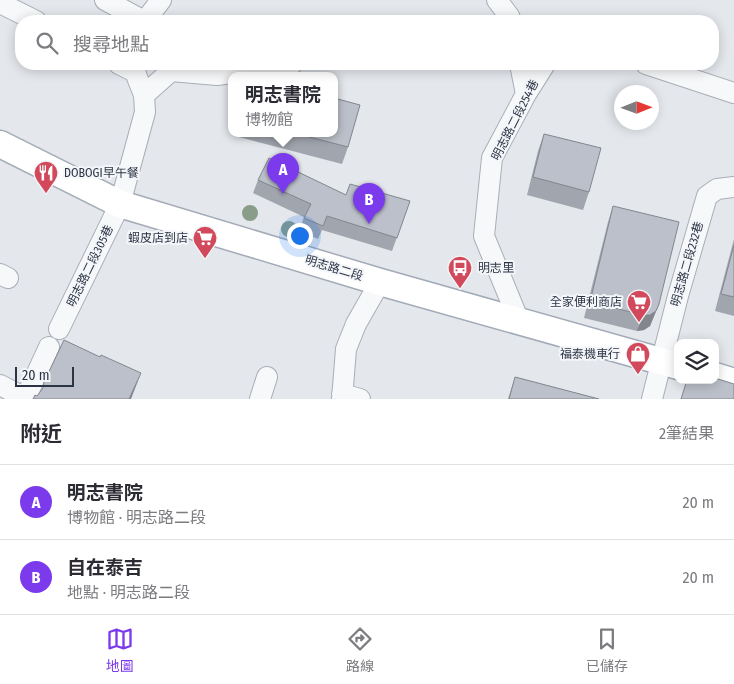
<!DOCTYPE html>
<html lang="zh-TW">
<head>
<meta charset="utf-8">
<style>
  body { margin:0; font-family:"Fira Sans Condensed","Noto Sans TC",sans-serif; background:#f7f7f7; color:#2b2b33 }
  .controls { position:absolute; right:15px; bottom:15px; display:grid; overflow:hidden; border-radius:10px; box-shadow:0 2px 12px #0003 }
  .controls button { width:45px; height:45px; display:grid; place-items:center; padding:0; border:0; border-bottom:1px solid #e1e1e2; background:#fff; color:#2b2b33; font:25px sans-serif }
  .compass { position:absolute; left:614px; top:85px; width:45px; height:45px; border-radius:50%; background:#fff; box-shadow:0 2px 12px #0003; rotate:89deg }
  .scale { position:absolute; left:15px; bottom:12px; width:59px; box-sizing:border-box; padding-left:5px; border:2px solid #2b3445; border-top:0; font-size:14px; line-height:18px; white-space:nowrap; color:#2b3445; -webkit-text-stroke:4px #f4f6f9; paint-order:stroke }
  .you { position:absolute; left:299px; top:235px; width:18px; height:18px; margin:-12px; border:4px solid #fff; border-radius:50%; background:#1a73e8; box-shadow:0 0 0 8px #1a73e833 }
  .badge { display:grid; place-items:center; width:32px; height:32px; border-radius:50%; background:#7c3aed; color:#fff; font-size:16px; font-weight:700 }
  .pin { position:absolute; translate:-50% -41px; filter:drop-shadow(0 1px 2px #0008) }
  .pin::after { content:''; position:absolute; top:26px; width:18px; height:15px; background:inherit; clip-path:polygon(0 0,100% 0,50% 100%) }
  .popup { position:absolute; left:228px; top:72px; width:110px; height:65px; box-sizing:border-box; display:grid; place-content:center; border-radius:10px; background:#fff; filter:drop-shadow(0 1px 4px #0005); font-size:16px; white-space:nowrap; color:#7c7c81 }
  .popup b { font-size:19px; color:#2b2b33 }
  .popup::after { content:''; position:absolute; left:50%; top:100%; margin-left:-10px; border:10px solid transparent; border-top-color:#fff }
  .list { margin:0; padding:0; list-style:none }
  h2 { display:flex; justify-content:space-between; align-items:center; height:65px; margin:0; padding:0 20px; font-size:21px }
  h2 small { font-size:16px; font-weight:400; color:#7c7c81 }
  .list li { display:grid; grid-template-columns:32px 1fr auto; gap:15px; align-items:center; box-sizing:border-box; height:75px; padding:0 20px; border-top:1px solid #e1e1e2 }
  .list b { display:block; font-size:19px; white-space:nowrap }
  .list p { margin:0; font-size:16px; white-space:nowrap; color:#7c7c81 }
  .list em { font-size:16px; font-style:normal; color:#7c7c81 }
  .icon { flex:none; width:28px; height:28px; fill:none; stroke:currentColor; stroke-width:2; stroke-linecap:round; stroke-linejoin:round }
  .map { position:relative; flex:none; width:734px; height:399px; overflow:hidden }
  .search { position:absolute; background:#fff; box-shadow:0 2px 12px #0003; left:15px; right:15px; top:15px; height:55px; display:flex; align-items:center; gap:12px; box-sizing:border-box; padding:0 18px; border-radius:20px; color:#7c7c81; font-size:19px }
  .sheet { height:215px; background:#fff }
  nav { display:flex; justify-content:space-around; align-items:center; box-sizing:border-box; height:70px; border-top:1px solid #e1e1e2; background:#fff; font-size:14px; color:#7c7c81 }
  nav a { display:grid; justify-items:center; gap:2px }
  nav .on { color:#7c3aed }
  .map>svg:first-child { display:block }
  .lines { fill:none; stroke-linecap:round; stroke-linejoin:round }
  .minor-casing { stroke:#a9aeb7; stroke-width:22 }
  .major-casing { stroke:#a3abb8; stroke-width:29 }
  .minor { stroke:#f7f8fa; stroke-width:20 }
  .major { stroke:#fff; stroke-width:26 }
  .tree { fill:#899d89 }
  .wall { fill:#a1a5ae }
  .shaded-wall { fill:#83868d }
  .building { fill:#bbc0ca; stroke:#83868d }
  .labels { text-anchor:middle; stroke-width:4; stroke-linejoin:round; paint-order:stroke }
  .street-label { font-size:12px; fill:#2b3445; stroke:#f4f6f9 }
  .poi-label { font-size:12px; fill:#2b3445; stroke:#f4f6f9; text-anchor:end }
</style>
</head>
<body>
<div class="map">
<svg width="734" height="399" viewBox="0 0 734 399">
  <rect width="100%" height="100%" fill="#e4e7ec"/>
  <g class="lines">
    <defs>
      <path id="minor" d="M105,0L144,21
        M497,0L509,16L511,21
        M0,3L36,21
        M145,21L161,0
        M119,64L135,72
        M520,64L526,94
        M646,64L734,93
        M144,95L171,71L217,75L292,64
        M0,274L8,278
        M519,321L484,236L492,158L526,94L545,64
        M59,329L120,204L145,112L144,95L135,72L137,64
        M0,385L27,399
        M342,394L360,399
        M25,399L49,347
        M260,399L267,377
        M342,399L346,349L356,324L380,282
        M652,399L678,296L707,196L717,189L734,187"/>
      <path id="major" d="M0,144L120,204L380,282L678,366
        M715,376L734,382"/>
    </defs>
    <use href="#minor" class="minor-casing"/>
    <use href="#major" class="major-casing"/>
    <use href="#minor" class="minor"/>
    <use href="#major" class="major"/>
  </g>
  <g class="tree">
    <circle cx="250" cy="213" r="8"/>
    <circle cx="289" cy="229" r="8"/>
  </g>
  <path class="wall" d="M240,133H334L348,147L342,164L239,137Z
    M544,134L589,192L583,210L527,195L538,151Z
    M258,180L346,195L410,201L392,251L322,230L318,239L299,231L304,217L253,193Z
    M613,206L659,304L650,326L644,330L637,331L584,318L608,222Z
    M734,239V316L715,311Z
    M515,377L599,399H508Z"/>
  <path class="shaded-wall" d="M659,304L650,326L644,330L637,331L643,315Z
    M141,373L131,399H129Z"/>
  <path class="building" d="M334,98L360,105L348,147L294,133H334Z
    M544,134L601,148L589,192L533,177Z
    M269,158L346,195L350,184L410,201L397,238L327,216L323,226L304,218L311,204L258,180Z
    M613,206L679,222L659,304L656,311L650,315H643L590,302Z
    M734,245V297L721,294Z
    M64,340L100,357L101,355L141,373L129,399H33L35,395L37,396L43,388L44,382Z
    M515,377L599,399H509Z
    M715,378L734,384V399H681L687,380H715Z"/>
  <defs>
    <symbol id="restaurant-pin" viewBox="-11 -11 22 30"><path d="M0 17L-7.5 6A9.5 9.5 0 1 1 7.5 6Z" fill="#d1495b" stroke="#f4f6f9"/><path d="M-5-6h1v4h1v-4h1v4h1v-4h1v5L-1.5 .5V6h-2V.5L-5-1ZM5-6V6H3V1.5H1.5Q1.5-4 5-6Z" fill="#fff"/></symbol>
    <symbol id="supermarket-pin" viewBox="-11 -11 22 30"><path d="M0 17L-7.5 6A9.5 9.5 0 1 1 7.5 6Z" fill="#d1495b" stroke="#f4f6f9"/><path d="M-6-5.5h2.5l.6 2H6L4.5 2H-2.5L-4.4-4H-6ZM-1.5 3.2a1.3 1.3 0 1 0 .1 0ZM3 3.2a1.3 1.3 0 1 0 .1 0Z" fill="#fff"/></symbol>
    <symbol id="bus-pin" viewBox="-11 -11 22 30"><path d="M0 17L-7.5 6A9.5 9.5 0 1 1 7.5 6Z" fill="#d1495b" stroke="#f4f6f9"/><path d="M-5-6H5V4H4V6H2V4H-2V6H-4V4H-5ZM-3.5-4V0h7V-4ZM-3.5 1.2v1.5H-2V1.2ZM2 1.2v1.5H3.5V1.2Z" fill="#fff"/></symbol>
    <symbol id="shop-pin" viewBox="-11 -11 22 30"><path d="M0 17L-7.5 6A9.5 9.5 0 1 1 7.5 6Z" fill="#d1495b" stroke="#f4f6f9"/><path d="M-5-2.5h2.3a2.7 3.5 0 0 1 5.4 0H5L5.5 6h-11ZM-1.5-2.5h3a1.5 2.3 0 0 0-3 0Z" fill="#fff"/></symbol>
  </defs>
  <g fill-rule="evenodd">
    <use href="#restaurant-pin" x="32" y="159" width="28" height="38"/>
    <use href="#supermarket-pin" x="191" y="224" width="28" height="38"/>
    <use href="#bus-pin" x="446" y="254" width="28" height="38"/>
    <use href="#supermarket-pin" x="625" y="288" width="28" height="38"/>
    <use href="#shop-pin" x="624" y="340" width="28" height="38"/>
  </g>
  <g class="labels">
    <g class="street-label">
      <text transform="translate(515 120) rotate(-63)" y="4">明志路二段254巷</text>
      <text transform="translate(687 264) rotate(-74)" y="4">明志路二段232巷</text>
      <text transform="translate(90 266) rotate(-64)" y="4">明志路二段305巷</text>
      <text transform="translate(334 268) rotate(17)" y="4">明志路二段</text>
    </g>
    <g class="poi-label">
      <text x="64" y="177" text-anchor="start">DOBOGI早午餐</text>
      <text x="188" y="242">蝦皮店到店</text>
      <text x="478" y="272" text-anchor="start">明志里</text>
      <text x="622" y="306">全家便利商店</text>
      <text x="620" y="358">福泰機車行</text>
    </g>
  </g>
</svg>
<div class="controls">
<button><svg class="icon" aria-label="layers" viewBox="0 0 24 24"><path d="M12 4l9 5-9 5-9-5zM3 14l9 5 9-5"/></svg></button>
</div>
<svg class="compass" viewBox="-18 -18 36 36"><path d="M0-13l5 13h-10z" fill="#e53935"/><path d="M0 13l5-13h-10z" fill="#7c7c81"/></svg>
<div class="scale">20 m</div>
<div class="you"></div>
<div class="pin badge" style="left:283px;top:194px">A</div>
<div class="popup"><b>明志書院</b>博物館</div>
<div class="pin badge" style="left:369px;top:224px">B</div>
<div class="search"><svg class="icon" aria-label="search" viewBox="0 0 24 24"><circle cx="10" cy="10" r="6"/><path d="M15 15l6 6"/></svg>搜尋地點</div>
</div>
<section class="sheet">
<h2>附近<small>2筆結果</small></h2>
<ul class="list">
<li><span class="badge">A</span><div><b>明志書院</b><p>博物館 · 明志路二段</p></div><em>20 m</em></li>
<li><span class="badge">B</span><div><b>自在泰吉</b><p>地點 · 明志路二段</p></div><em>20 m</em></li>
</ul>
</section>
<nav>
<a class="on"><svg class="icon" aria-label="map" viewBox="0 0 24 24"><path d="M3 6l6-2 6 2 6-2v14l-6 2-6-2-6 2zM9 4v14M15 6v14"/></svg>地圖</a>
<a><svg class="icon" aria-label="directions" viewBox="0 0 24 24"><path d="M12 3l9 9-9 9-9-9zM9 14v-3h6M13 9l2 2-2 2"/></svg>路線</a>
<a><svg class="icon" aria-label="saved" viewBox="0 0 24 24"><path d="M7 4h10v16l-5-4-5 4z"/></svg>已儲存</a>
</nav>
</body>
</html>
